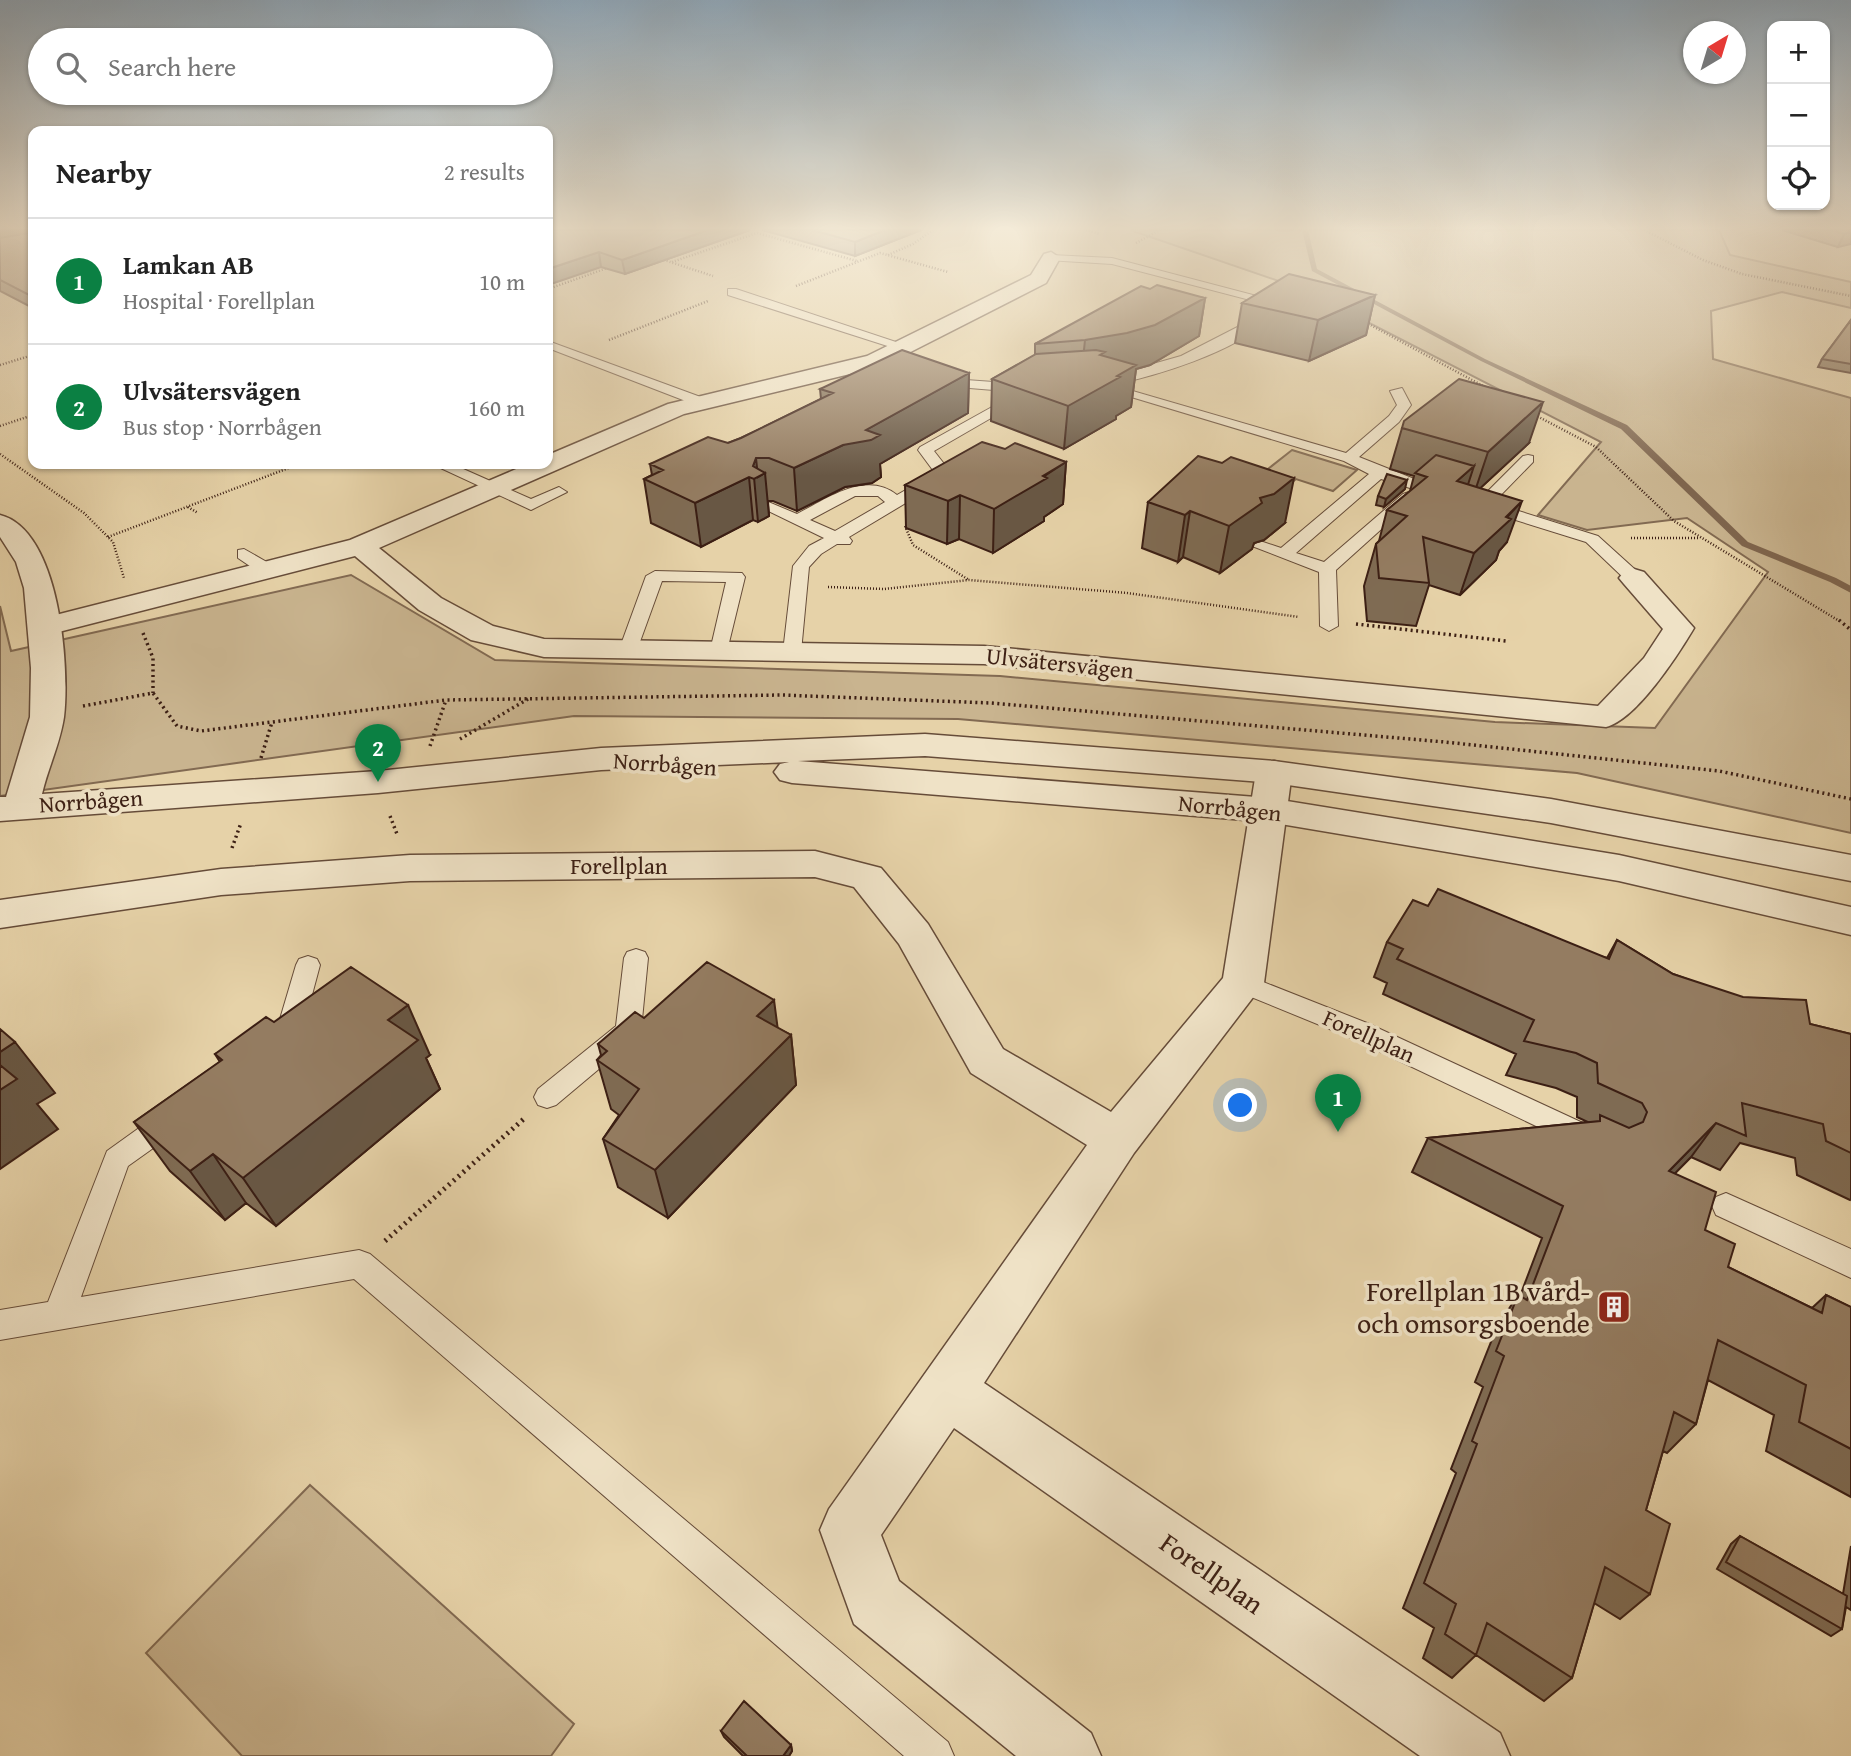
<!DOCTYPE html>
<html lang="en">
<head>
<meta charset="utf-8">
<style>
  body { margin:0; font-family:"Gentium Book Plus",serif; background:#f2f2f2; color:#222 }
  .controls { position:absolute; right:21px; top:21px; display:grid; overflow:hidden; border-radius:14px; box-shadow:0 2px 5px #0004 }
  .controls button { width:63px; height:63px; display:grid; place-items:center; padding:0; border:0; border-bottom:2px solid #e0e0e0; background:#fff; color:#222; font:35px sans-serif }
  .compass { position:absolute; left:1683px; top:21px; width:63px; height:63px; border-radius:50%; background:#fff; box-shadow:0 2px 5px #0004; rotate:38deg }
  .you { position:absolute; left:1241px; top:1106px; width:24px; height:24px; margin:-18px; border:5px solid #fff; border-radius:50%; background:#1a73e8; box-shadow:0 0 0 10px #1a73e833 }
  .badge { display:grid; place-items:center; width:46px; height:46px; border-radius:50%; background:#0b8043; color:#fff; font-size:23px; font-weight:700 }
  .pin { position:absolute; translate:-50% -58px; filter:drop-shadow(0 2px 4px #0008) }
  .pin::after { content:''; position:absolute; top:37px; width:24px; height:21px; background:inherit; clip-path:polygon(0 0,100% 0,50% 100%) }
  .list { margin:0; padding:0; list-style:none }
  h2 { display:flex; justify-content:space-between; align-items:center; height:91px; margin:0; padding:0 28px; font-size:30px }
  h2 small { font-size:23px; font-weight:400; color:#767676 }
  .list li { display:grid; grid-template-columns:46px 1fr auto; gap:21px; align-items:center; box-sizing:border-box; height:126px; padding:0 28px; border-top:2px solid #e0e0e0 }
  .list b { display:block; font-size:26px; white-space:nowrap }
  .list p { margin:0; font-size:23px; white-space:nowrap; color:#767676 }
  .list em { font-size:23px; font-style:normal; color:#767676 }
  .icon { flex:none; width:38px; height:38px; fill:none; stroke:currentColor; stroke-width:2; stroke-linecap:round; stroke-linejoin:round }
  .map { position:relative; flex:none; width:1851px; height:1756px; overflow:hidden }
  .search { position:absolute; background:#fff; box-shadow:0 2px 5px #0004; left:28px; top:28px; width:525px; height:77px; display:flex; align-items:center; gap:18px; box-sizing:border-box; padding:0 24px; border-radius:38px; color:#767676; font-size:26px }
  .panel { position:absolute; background:#fff; box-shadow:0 2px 5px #0004; left:28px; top:126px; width:525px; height:343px; border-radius:14px }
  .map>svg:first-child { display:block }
  .green { fill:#c9b48f; stroke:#826a52; stroke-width:2 }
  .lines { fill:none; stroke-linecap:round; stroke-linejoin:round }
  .stream { fill:#7f664f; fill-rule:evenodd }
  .service-casing { stroke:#664c39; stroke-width:2 }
  .minor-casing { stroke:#664c39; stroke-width:3 }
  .tertiary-casing { stroke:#664c39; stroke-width:3 }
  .path-far2 { stroke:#3c1f14; stroke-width:2.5; stroke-dasharray:1 2; stroke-linecap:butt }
  .path-far1 { stroke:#3c1f14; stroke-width:3.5; stroke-dasharray:2 3.5; stroke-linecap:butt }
  .path { stroke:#3c1f14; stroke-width:5; stroke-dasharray:2 4.5; stroke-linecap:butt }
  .service { fill:#efe2c6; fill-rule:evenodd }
  .minor { fill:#efe2c6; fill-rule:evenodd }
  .tertiary { fill:#efe2c6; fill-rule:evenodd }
  .wall { fill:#7f6b53; stroke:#3c1f14; stroke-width:2 }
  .shaded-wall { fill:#685744; stroke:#3c1f14; stroke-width:2 }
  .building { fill:#947c61; stroke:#3c1f14; stroke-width:2 }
  .labels { text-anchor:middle; stroke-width:7; stroke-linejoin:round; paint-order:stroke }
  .street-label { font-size:23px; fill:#3c1f14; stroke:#efe2c6 }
  .near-poi-label { font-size:28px; fill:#3c1f14; stroke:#efe2c6; text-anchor:end }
  .near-street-label { font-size:28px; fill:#3c1f14; stroke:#efe2c6 }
</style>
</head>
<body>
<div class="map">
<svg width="1851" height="1756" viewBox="0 0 1851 1756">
  <rect width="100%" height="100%" fill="#e6d2a8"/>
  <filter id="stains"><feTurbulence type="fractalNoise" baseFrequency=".00286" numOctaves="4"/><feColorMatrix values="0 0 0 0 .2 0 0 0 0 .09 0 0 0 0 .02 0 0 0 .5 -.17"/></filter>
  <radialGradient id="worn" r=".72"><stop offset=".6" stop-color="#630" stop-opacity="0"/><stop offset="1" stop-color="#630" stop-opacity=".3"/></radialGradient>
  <path class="green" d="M1130,230H1719L1730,255L1851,282V308L1782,292L1711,311L1713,359L1851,398V833L1577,773L958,719L574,716L0,796V606L11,651L351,575L495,660L1000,676L1495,722L1655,728L1768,572L1687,518L1587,530L1538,515L1601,442L1305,290Z
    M1292,450L1357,470L1333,491L1296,479L1283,490L1254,480Z
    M310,1485L574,1724L551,1756H242L146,1653Z"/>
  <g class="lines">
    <path class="stream" d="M1302,230H1308L1317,269L1485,359L1627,425L1748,542L1836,578L1851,586V593L1830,582L1742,546L1621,429L1481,361L1312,271Z"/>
    <defs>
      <path id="service" d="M1051,255L1112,258L1287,304L1281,308L1112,264L1047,260V256Z
        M728,289H736L911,347L900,350L728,295Z
        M1257,317L1267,320C1235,352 1156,376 1112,385L1346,453L1389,416L1397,405L1390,391L1402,388L1411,405L1399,422L1359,457L1447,492L1439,497L1381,479L1296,553L1324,562L1403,494L1409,492L1417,497L1336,570L1338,626L1329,631L1320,626L1319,572L1252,546L1260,541L1281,548L1369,474L1344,461L1098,387L1100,379L1181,356Z
        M548,341L706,399L708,402L696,405L548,348Z
        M938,378L1022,384L1029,388L1019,392L1026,396L1024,399L934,451L952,474L949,477L849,537L852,541L850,544H837L821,554L809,567L801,652L792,658L785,656L783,652L793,566L809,546L824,538L758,506L766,501L797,514C826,499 866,470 897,495L935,473L918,450L920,447L1019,392L933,385V379ZM855,496H878L885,502L835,531L810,520Z
        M1528,455L1533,456V462L1493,503L1598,536L1640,574L1643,578L1640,582H1628L1586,542L1477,508V502L1523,456Z
        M432,464H452L531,499L559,487L567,492L531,510Z
        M244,549L272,565L275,569L272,573H260L238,558V550Z
        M655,571L742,573L745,577L726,655L719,657L710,651L726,582L662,581L637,650L635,654H621L619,650L646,576Z
        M636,949L645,952L648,958L641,1030L637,1037L556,1105L547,1108L538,1105L534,1097L538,1089L616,1026L624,958L627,952Z
        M308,956L317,959L320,965L301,1036L297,1043L288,1046L279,1043L275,1036L296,965L299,959Z
        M1243,974L1367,1023L1598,1130L1602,1138L1598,1146L1588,1150L1578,1146L1349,1037L1234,990L1231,983L1234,976Z
        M170,1110L180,1113L184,1121L180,1129L128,1166L81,1297L359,1250L370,1254L948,1742L954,1756H904L354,1279L0,1340V1310L48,1302L107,1151L160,1113Z
        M1726,1193L1851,1249V1278L1716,1215L1712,1206L1716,1197Z"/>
      <path id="minor" d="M1051,252L1060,258L1046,283L883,366L684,414L379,548L441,598L493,626L544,639L984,646L1598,706L1644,658L1663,629L1624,584L1619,578L1624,572L1634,569L1644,572L1694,628C1678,655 1636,720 1606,727L984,664L544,657L471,640L419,610L355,556L43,636L32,633L28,627L32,621L350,540L528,464H548V455L668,404L867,356L1031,275L1044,254Z
        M1274,761L1286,764L1292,772L1264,983L1134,1153L984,1383L1500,1733L1510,1756H1420L954,1428L881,1535L899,1581L1091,1733L1101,1756H1016L854,1624L820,1530L829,1509L1087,1145L971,1073L899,944L854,887L815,877L410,881L221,895L0,928V900L221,869L410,855L815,851L881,868L928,924L1003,1049L1111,1112L1223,978L1256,772L1262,764Z"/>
      <path id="tertiary" d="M0,515C60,530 70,667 64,717C60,744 48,768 42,794L378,771L601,748L925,734L1274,761L1551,799L1851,855V881L1551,823L1274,783L925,756L798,761L1269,798L1619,855L1851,907V935L1619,881L1269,822L792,783L780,780L774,772L780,764L789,762L601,770L378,793L0,821V797H6L30,717L31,668L24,588L16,562L0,537Z"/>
    </defs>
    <use href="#service" class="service-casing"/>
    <use href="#minor" class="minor-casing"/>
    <use href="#tertiary" class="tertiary-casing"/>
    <path class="path-far2" d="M1086,230L1100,234
      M1644,230L1703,260L1742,274L1851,296
      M1136,243L1160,230
      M888,255L913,244L933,230
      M661,259L713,276
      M672,262L757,233L857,261
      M796,286L880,253L948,272
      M548,289L610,267
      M1363,321L1485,387
      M609,340L708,301
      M0,365L33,355
      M1535,415L1596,447L1674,521L1841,622
      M0,426L33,415
      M0,454L84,513L113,542L124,578
      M188,507L198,513
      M905,526L913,545L969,580
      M108,537L299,464
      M1631,538H1699
      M828,587L884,589L969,580L1127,593L1299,617"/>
    <path class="path-far1" d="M1839,620L1851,630
      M1356,624L1506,641
      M143,633L153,658V693
      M83,706L153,693L177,726L201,731L446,700L782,695L991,703L1445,742L1719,771L1851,799
      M460,739L528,699
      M430,746L446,700
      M261,758L272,722
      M390,816L397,834
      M232,848L241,823"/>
    <path class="path" d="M385,1241L526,1117"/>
    <use href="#service" class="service"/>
    <use href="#minor" class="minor"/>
    <use href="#tertiary" class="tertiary"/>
  </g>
  <path class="wall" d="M0,230H33V308L0,291Z
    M548,230H750L625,274L601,267Z
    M762,230H921L855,256Z
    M1782,230H1851L1838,247Z
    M1150,289L1205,298L1199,336L1150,365L1136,369L1131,407L1116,416V419L1064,449L991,421L992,379L1035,355V344Z
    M1375,295L1366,335L1309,361L1235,343L1242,303Z
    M1851,320V373L1818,367L1822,359Z
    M969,373L968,413L880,464L881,477L872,483L845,487L797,511L773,501H768L769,516L758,522L753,520L701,547L651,523L644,479L652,475L650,464L728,443L741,438L821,399L820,389Z
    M1402,428L1529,443L1480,488L1507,542L1499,551L1496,560L1460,595L1429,585L1416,626L1367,621L1364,586L1376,544L1379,541L1387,510L1410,491L1414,476L1390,469Z
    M1005,449L1066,462L1063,504L1044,517V521L993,553L959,539L947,544L906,528L905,485Z
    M1405,489L1384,507L1376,505L1378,496Z
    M1148,502L1285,523L1264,540L1254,543L1252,549L1220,573L1183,557L1178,562L1142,548Z
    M1428,906L1607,958L1617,940L1673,974L1810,1024L1851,1034V1199L1850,1200L1797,1175L1795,1158L1740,1143L1720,1170L1691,1157L1675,1173L1705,1230L1728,1267L1812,1308L1826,1295L1851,1307V1497L1766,1451L1774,1415L1708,1380L1696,1424L1667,1453L1663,1451L1646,1510L1650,1594L1620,1619L1594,1603L1572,1678L1544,1701L1476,1655L1452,1678L1423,1658L1434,1628L1403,1608L1456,1473L1451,1469L1483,1387L1475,1382L1497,1327L1518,1295L1520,1296L1542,1238L1412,1172L1428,1138L1588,1122L1577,1117V1097L1556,1088L1506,1075L1516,1054L1383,994L1387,983L1374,977L1387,942Z
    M644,1018L777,1028L791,1035L796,1085L668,1218L618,1187L603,1139L619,1115L611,1109L597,1060L601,1055L598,1044Z
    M274,1022L430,1055L426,1058L440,1089L276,1226L246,1203L225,1220L170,1171L134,1122L220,1062L215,1054Z
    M1740,1536L1843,1594L1851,1546V1610L1846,1607L1842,1629L1831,1636L1717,1569L1731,1544Z
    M721,1731L791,1745L792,1751L789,1756H743L724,1737Z"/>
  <path class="shaded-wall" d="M0,230H32L33,232L0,239Z
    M708,230H750L625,274L622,260Z
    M885,230H921L855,256V242Z
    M1851,232V244L1838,247L1844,234Z
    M599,252L601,267L548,285V269Z
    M1375,295L1366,335L1309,361L1318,320Z
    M1205,298L1199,336L1150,365L1136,369L1131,407L1116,416V419L1064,449L1068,406L1081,380L1085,340Z
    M969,373L968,413L880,464L881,477L872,483L845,487L797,511L794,468L843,445L866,430Z
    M1543,402L1529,443L1474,494L1488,452Z
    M756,458L758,477L765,473L769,516L758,522L753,466Z
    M1066,462L1063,504L1044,517V521L993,553L994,509Z
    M1474,466L1461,506L1457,481Z
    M749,477L753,520L701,547L695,503Z
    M1294,478L1285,523L1264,540L1254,543L1252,549L1220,573L1229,526L1260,498Z
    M1407,480L1405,489L1384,507L1386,499Z
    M960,495L959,539L947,544L948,501Z
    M1522,501L1507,542L1499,551L1496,560L1460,595L1474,553Z
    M1190,511L1183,557L1178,562L1185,515Z
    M774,1000L780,1046L791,1035L796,1085L668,1218L655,1170L757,1016Z
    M408,1005L430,1055L426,1058L440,1089L276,1226L243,1178L388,1020Z
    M15,1042L55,1093L37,1104L58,1129L0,1169V1052Z
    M1716,1123L1691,1157L1645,1204L1669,1171Z
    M213,1154L246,1203L225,1220L190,1171Z
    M791,1745L792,1751L789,1756H783Z"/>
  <path class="building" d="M29,230H33V297L0,280V238L28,233Z
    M548,230H708L622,260L599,252L548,269Z
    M812,230H885L855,242Z
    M1832,230H1851V232L1844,234Z
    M1289,274L1375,295L1318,320L1242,303Z
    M1157,285L1205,298L1155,325L1127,333L1085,340L1035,344L1141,286L1150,289Z
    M1851,320V364L1822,359Z
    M902,350L969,373L866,430L880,435L871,440L843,445L794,468L769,458H756L753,466L765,473L754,479L749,477L695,503L644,479L663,470L650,464L708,437L728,443L741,438L833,393L820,389Z
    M1096,350L1105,352L1100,355L1136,365L1117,376L1120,377L1068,406L992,379L1036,354Z
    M1459,379L1543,402L1488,452L1402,428L1404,421Z
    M982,442L1005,449L1015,443L1066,462L1043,476L1047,478L994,509L960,495L948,501L905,485Z
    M1436,455L1474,466L1457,481L1522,501L1506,517L1511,519L1474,553L1423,537L1429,583L1379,578L1376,544L1407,516L1387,510L1427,477L1415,473Z
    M1198,456L1222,463L1231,457L1294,478L1274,494L1260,498L1262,503L1229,526L1190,511L1185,515L1148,502Z
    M1387,474L1407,480L1386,499L1378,496Z
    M1438,889L1609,959L1617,940L1673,974L1743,997L1806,1000L1810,1024L1851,1034V1153L1826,1141L1823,1124L1742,1103L1746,1136L1716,1123L1669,1171L1716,1192L1705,1230L1735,1244L1728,1267L1822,1313L1826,1295L1851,1307V1449L1799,1422L1806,1385L1718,1340L1696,1424L1674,1412L1646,1510L1670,1524L1650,1594L1605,1567L1572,1678L1487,1623L1476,1655L1445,1634L1456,1604L1424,1583L1477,1444L1472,1441L1504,1356L1496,1351L1518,1295L1527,1300L1563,1206L1428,1138L1600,1121V1115L1629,1128L1643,1122L1647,1112L1642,1103L1598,1083L1597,1063L1576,1053L1524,1041L1534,1020L1397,959L1403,949L1387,942L1413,900L1428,906Z
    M707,962L774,1000L757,1016L791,1035L655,1170L603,1139L639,1089L597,1060L607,1051L598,1044L635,1012L644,1018Z
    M351,967L408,1005L388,1020L418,1040L243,1178L213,1154L190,1171L134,1122L222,1060L215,1054L266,1017L274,1022Z
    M0,1029L15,1042L0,1052Z
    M0,1065L17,1079L0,1090Z
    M1740,1536L1847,1596L1842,1629L1726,1562Z
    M744,1701L791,1745L783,1756H747L721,1731Z"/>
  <linearGradient id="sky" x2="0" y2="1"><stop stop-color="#90a8ba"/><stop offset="0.48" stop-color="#f4ebd8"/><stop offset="1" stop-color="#f4ebd8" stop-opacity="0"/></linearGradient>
  <rect width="1851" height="476" fill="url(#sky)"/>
  <defs>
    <symbol id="building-square" viewBox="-11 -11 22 22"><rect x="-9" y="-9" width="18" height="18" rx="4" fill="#8f2418" stroke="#efe2c6"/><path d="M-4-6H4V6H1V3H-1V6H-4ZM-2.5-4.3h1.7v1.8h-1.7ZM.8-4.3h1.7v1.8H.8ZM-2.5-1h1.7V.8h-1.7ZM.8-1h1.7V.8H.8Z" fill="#fff"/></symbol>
  </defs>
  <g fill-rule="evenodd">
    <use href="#building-square" x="1595" y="1288" width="38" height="38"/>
  </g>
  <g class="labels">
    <g class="street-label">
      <text transform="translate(1060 663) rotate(6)" y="8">Ulvsätersvägen</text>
      <text transform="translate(665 764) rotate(4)" y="8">Norrbågen</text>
      <text transform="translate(91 801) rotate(-4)" y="8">Norrbågen</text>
      <text transform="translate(1230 808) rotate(6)" y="8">Norrbågen</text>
      <text x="619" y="874">Forellplan</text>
      <text transform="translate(1369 1036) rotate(24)" y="8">Forellplan</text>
    </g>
    <g class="near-poi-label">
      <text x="1590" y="1301">Forellplan 1B vård-<tspan x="1590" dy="32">och omsorgsboende</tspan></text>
    </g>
    <g class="near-street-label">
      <text transform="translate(1212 1573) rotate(35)" y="10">Forellplan</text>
    </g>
  </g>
  <rect width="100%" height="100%" filter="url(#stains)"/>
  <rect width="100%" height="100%" fill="url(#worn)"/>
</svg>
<div class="controls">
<button>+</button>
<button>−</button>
<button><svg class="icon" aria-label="locate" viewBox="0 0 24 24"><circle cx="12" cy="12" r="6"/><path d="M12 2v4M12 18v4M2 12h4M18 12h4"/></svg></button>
</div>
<svg class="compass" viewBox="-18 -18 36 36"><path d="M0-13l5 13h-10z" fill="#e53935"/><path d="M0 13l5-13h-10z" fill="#767676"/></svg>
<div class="you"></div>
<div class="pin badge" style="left:1338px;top:1132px">1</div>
<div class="pin badge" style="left:378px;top:782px">2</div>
<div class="search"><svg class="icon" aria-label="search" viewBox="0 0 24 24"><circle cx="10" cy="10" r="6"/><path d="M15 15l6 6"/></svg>Search here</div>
<section class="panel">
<h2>Nearby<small>2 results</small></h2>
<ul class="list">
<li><span class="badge">1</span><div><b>Lamkan AB</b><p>Hospital · Forellplan</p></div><em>10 m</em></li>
<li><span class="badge">2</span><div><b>Ulvsätersvägen</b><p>Bus stop · Norrbågen</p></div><em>160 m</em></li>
</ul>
</section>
</div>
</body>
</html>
